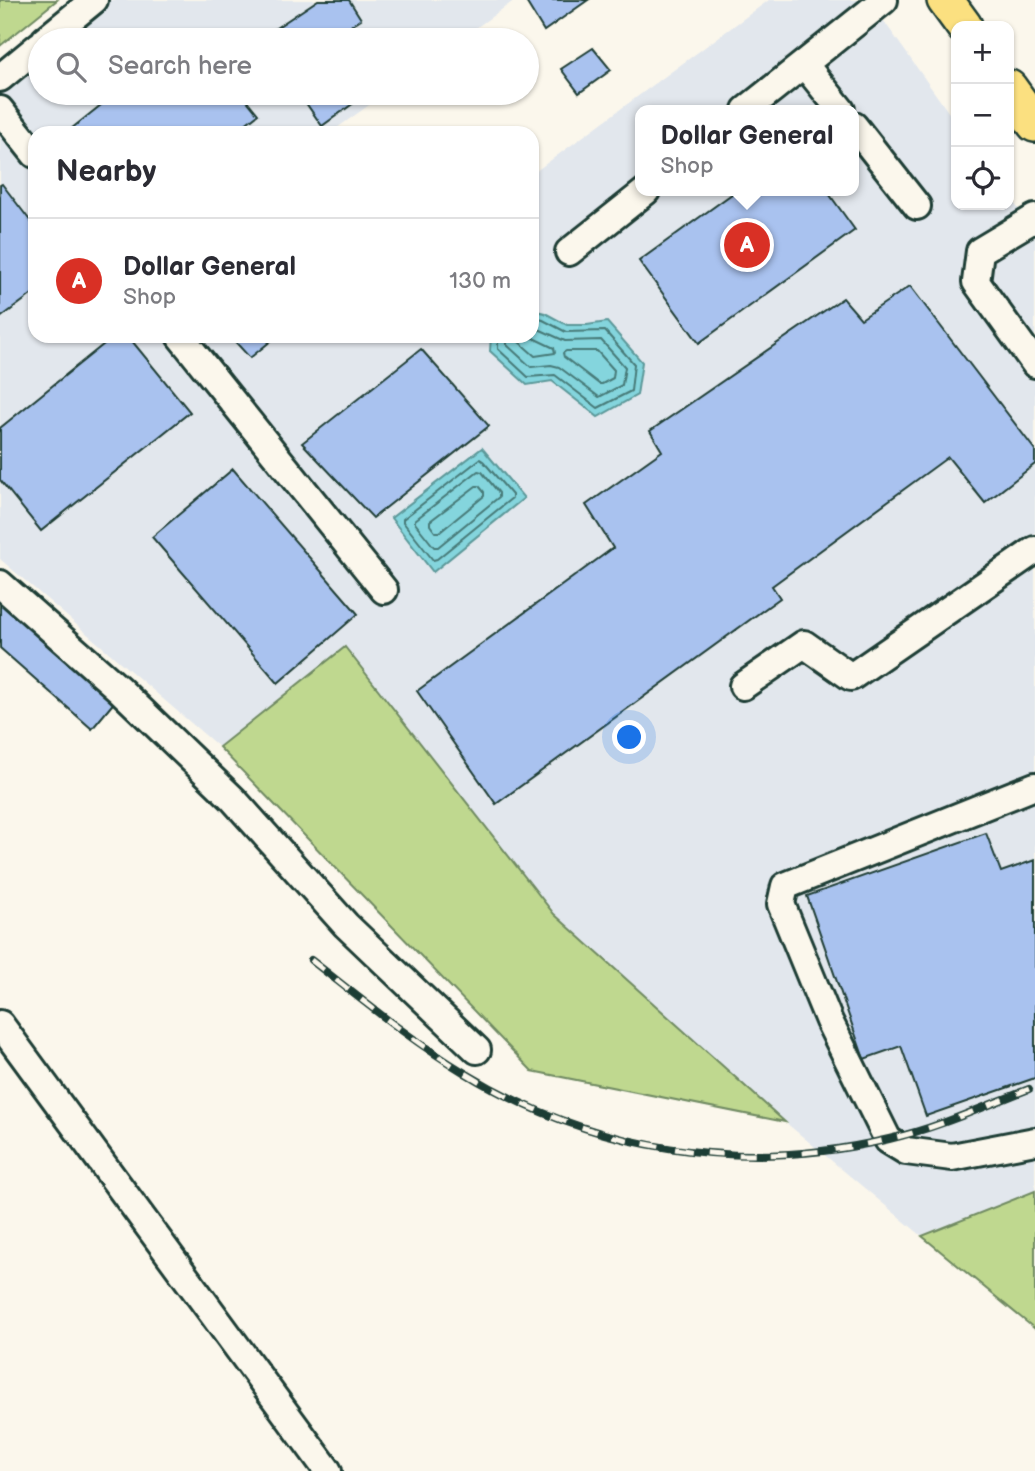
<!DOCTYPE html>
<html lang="en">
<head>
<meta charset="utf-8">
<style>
  body { margin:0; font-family:"Balsamiq Sans",sans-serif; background:#f7f7f7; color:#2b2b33 }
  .controls { position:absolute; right:21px; top:21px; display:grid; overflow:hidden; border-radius:14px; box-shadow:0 2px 5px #0004 }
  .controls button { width:63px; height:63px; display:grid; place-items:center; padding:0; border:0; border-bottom:2px solid #e1e1e2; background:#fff; color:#2b2b33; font:35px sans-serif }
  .you { position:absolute; left:630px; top:738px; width:24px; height:24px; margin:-18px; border:5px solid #fff; border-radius:50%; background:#1a73e8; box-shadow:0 0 0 10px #1a73e833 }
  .badge { display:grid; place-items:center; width:46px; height:46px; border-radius:50%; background:#d93025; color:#fff; font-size:23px; font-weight:700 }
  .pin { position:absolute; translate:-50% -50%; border:4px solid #fff; box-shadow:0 2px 7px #0006 }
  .popup { position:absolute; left:635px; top:105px; width:224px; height:91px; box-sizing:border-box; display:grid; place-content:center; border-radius:14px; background:#fff; filter:drop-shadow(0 2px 5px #0005); font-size:23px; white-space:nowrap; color:#7c7c81 }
  .popup b { font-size:26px; color:#2b2b33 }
  .popup::after { content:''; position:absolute; left:50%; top:100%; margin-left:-14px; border:14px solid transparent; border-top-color:#fff }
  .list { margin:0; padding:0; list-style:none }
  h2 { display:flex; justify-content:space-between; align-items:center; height:91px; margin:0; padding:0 28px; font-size:30px }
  h2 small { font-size:23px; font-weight:400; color:#7c7c81 }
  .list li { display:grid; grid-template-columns:46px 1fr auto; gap:21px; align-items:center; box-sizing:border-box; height:126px; padding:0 28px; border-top:2px solid #e1e1e2 }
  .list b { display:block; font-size:26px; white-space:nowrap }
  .list p { margin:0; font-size:23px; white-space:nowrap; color:#7c7c81 }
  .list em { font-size:23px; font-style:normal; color:#7c7c81 }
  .icon { flex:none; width:38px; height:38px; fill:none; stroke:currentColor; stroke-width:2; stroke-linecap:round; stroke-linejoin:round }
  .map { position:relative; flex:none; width:1035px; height:1471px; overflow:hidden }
  .search { position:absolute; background:#fff; box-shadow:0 2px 5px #0004; left:28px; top:28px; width:511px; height:77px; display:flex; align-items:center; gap:18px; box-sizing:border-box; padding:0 24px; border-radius:38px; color:#7c7c81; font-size:26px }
  .panel { position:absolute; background:#fff; box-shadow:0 2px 5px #0004; left:28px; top:126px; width:511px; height:217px; border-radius:21px }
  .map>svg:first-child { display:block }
  .built { fill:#e2e7ed; fill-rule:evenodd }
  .green { fill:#bfd88f; stroke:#6f8a62; stroke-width:2 }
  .water { fill:#84d5dd; stroke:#5c9899; stroke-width:2 }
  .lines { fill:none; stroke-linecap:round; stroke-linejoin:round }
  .shore { stroke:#477a78; stroke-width:2 }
  .building { fill:#a9c2ef; stroke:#1f3d34; stroke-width:2 }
  .minor-casing { stroke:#1f3d34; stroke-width:32 }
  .major-casing { stroke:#1f3d34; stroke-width:40 }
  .minor { stroke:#fbf7ec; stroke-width:26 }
  .major { stroke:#fbe080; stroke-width:35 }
  .rail-casing { stroke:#1f3d34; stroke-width:8 }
  .rail { stroke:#fbf7ec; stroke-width:5; stroke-dasharray:16; stroke-linecap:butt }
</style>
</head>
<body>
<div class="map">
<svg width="1035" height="1471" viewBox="0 0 1035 1471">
  <rect width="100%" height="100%" fill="#fbf7ec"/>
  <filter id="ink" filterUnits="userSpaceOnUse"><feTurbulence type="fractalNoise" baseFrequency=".0143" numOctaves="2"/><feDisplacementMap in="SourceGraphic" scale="14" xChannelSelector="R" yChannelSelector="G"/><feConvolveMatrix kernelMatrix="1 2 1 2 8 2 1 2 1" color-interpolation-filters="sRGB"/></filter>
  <g filter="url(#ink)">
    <path class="built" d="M94,0H515L459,40H45Z
      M769,0H869L956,123V205H1009V196L1035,232V1191L922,1236L785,1122L553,914L345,648L219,747L0,559V78L40,45V93H386L330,133H35V336H532V174ZM640,110H854V191H640Z"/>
    <path class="green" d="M0,0H57L0,46Z
      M345,647L554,914L785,1122L532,1071L219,747Z
      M1035,1191V1329L922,1236Z"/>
    <path class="water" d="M532,310L545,313L567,325H587L607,322L642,362L637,395L598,417L552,381L527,385L490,351L491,336H532Z
      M482,448L524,498L433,572L391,518Z"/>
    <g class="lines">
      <path class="shore" d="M498,336V349L528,377L555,375L598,408L631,391L634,364L605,331L566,332L543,320L532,317
        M507,336V345L531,367L551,365L559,367L599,397L622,385L625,367L601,340L565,341L532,326
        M518,336V341L535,356L555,353L554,348L529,336
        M566,351H597L614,370L613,378L602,384H599L564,357L563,353Z
        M480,459L483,461L512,495V498L437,559L433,560L403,522V519Z
        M478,471L482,472L499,493V497L438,547H434L415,523V520Z
        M476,486H479L484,492V496L440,532H435L430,525V521Z"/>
    </g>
    <path class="building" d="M318,0H349L361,19L329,40H258Z
      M525,0H588L544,31Z
      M593,48L611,70L579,93L561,69Z
      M116,93H241L258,114L234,133H66Z
      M299,93H359L362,97L322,126Z
      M2,184L35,227V292L0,318V185Z
      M736,191H827L855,230L699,343L639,261Z
      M910,286L1035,450V464L985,503L948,457L772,586L780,598L496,804L417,691L613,548L586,505L662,451L650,431L843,298L861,319Z
      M114,336H128L190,412L41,531L0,480V428Z
      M230,336H277L250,358Z
      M421,349L489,426L373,518L302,443Z
      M233,469L358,614L278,683L152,537Z
      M0,598L116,700L92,729L0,648Z
      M986,833L1001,872L1035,860V1078L926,1116L901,1046L864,1059L807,896Z"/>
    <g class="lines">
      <defs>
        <path id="minor" d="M45,40L94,0
          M804,64L841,110
          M0,78L40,45
          M0,110L35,154
          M746,110L884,0
          M854,126L917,206
          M1035,218L980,251L976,282L1035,364
          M569,252L646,191
          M180,336L384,590
          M0,584L119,689L233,799L346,925L477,1050
          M743,686L804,644L851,677L1035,550
          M1035,786L785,886L781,904L829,1021L888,1140L906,1151L952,1157L1035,1141
          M0,1024L328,1471"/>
        <path id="major" d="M945,0L964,26
          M1009,88L1035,124"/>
      </defs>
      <use href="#minor" class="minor-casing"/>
      <use href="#major" class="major-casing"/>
      <use href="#minor" class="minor"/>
      <use href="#major" class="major"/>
      <defs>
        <path id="rail" d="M311,960C361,999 410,1040 465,1073C593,1151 743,1174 889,1139C937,1128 983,1107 1029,1089"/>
      </defs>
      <use href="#rail" class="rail-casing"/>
      <use href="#rail" class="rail"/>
    </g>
  </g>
</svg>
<div class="controls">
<button>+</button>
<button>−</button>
<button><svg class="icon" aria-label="locate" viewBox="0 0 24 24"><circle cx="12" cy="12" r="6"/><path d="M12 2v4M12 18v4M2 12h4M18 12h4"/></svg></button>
</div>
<div class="you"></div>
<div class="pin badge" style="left:747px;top:245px">A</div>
<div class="popup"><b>Dollar General</b>Shop</div>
<div class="search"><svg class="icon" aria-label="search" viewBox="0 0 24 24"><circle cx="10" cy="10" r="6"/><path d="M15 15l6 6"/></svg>Search here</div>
<section class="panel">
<h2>Nearby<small></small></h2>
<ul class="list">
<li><span class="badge">A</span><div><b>Dollar General</b><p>Shop</p></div><em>130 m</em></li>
</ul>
</section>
</div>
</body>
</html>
